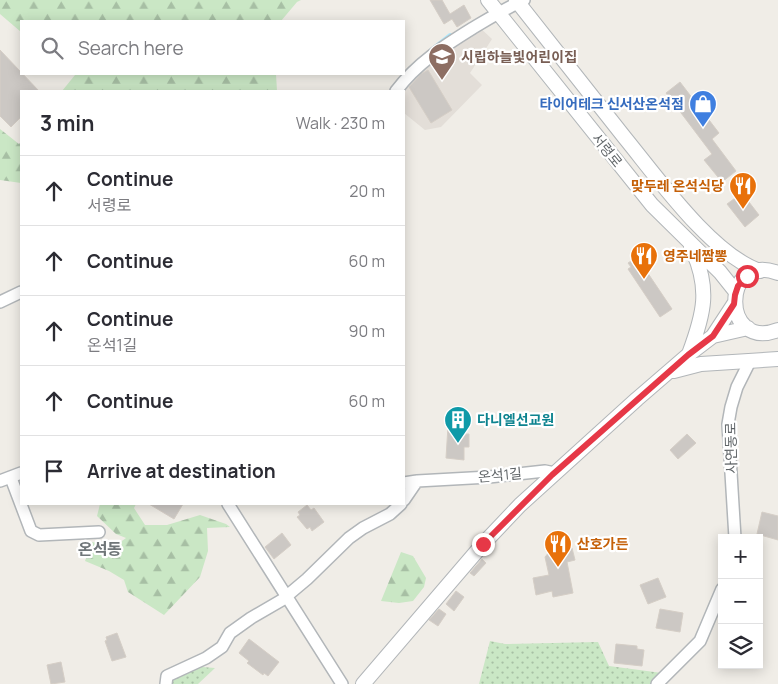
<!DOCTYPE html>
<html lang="en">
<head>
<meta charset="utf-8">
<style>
  body { margin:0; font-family:Manrope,"Noto Sans KR",sans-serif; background:#f7f7f7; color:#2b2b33 }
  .controls { position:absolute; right:15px; bottom:15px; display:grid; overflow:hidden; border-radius:0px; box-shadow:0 2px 12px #0003 }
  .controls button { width:45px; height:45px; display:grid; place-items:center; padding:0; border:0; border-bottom:1px solid #e1e1e2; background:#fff; color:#2b2b33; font:25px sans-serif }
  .stop { position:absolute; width:15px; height:15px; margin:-11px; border:4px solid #e63847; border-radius:50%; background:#fff }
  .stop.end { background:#e63847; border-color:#fff; box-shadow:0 1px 5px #0008 }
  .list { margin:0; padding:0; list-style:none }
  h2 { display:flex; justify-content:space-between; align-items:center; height:65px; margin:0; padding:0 20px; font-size:21px }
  h2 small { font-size:16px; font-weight:400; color:#7c7c81 }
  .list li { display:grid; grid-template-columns:32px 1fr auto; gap:15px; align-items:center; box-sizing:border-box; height:70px; padding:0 20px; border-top:1px solid #e1e1e2 }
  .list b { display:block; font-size:19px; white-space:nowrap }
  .list p { margin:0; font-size:16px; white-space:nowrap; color:#7c7c81 }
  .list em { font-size:16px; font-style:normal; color:#7c7c81 }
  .icon { flex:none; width:28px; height:28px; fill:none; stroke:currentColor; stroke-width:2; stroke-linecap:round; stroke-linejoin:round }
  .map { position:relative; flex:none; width:778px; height:684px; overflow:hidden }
  .search { position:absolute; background:#fff; box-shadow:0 2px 12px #0003; left:20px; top:20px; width:385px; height:55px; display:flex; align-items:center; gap:12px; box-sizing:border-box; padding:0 18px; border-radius:0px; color:#7c7c81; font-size:19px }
  .panel { position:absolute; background:#fff; box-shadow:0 2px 12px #0003; left:20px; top:90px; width:385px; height:415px; border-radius:0px }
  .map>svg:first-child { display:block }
  .education { fill:#e3ded8 }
  .grass { fill:url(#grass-dots) }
  .forest { fill:url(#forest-firs) }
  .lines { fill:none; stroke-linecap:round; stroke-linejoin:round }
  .stream { stroke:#aae7fd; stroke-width:4 }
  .building { fill:#ccc8c4; stroke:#d5cec6 }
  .minor-casing { stroke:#b2b6b9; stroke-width:14 }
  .tertiary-casing { stroke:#b2b6b9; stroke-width:16 }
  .minor { stroke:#fff; stroke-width:11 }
  .tertiary { stroke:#fff; stroke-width:14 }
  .route { stroke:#e63847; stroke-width:6 }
  .labels { text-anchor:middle; stroke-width:4.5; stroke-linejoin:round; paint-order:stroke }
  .education-label { font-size:14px; font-weight:bold; fill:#785e54; stroke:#fff; text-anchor:start }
  .shop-label { font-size:14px; font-weight:bold; fill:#366cbe; stroke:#fff; text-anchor:end }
  .street-label { font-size:14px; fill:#5f6467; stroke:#fff }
  .food-label { font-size:14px; font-weight:bold; fill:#c56008; stroke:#fff; text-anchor:start }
  .culture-label { font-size:14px; font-weight:bold; fill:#0d838f; stroke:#fff; text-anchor:start }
  .quarter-label { font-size:16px; font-weight:bold; fill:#707679; stroke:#fff }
</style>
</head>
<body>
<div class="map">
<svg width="778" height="684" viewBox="0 0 778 684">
  <defs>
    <pattern id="grass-dots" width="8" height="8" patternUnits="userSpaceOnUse" patternTransform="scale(1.25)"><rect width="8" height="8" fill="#cae7c5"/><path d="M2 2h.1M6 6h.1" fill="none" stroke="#a7bfa4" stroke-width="1.8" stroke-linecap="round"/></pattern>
    <pattern id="forest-firs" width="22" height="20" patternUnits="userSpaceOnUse" patternTransform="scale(1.25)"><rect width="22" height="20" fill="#cae7c5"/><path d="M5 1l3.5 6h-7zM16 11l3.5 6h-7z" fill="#a7bfa4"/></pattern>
  </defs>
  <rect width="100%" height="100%" fill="#f0ede7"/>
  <path class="education" d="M478,26L492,39L470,73L482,85L441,127L425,130L404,113V91H401L410,77Z"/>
  <path class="grass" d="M490,641L505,644L598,642L609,666L662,673L651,684H479Z
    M202,667L215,668L198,684H172V679L189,669Z"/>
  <path class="forest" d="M0,0H301L297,2L281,21H21V32L0,14Z
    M73,74H276L277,91H62L75,75Z
    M0,129L19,144L21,142V183L0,180Z
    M100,504H136L134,508L145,525H167L200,515L226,524L230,527L207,528L208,551L200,577L164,615L128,592L124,580L109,571L85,561L92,542L115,546L126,538L116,534L97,516Z
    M401,552L413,556L426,578L424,587L413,601L399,603L381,601Z"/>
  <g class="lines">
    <path class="stream" d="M431,50L450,35"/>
  </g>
  <path class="building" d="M430,0H442L450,14L464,5L471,18L457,27L452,19L444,24Z
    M0,50L39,91H21V117L11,127L0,116Z
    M428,70L452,110L431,123L409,87L421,74Z
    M680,82L719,133L712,139L736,171L722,182L704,160L712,154L666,93Z
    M742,193L759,215L745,227L727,204Z
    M637,257L672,309L660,317L628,269L631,267L628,263Z
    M448,426L464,427V434H469V447H464V460L446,458Z
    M687,434L696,443L678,459L670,450Z
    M149,504H183L174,519Z
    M307,505L311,510L314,508L324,522L312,531L310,527L307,529L297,517L300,515L298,512Z
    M762,512L778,516V540L757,534Z
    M561,532L564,549L572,548L575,560L567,562L573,593L553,597L552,591L536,595L533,578L549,575L545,557L550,551L547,535Z
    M282,533L291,545L274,559L265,547Z
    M482,559L486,563L474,576L470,573Z
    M658,578L666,597L648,604L640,585Z
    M456,591L464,597L454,611L446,604Z
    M439,609L446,614L438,626L429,620Z
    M660,609L683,613L680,632L656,628Z
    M117,633L126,657L112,661L105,641L107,640L106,637Z
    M249,639L279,662L268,676L264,673L263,675L247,663L249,661L239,653Z
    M616,644L637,646V649L644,650L642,666L614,663Z
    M61,662L65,682L51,684L47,665Z"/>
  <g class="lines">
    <defs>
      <path id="minor" d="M396,91C417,63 444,46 473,28C490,18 506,8 524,0
        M0,302L21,292
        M11,478L31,531L39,535L99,532
        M0,481L21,473
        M404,483L417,481L489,477L545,471L550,472L553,475
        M404,500L417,481
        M228,504L342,684
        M735,538L728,424L731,407L737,387L750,361
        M166,684L167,676L206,658L222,647L230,633L251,618L282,600L307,579L349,538L363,528L390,514L401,504
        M657,684L700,641L722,589"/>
      <path id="tertiary" d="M488,0L652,205L720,272L736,292
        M516,0C552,46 589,92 625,138C657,177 712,255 760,271
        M778,273C721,251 721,352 778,330
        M713,336L748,328
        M689,354C704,314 711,288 691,247
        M674,371L701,364L778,359
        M363,684L483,544L520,505L637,399L688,355L713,336L734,304"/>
    </defs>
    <use href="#minor" class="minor-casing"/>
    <use href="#tertiary" class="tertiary-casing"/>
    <use href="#minor" class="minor"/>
    <use href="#tertiary" class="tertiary"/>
  </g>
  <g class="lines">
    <path class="route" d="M483,544L552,475L688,355L713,336L734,304L735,295L738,286L747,276"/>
  </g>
  <defs>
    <symbol id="school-pin" viewBox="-11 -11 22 30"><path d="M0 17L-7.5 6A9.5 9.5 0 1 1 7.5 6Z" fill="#8d6e63" stroke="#fff"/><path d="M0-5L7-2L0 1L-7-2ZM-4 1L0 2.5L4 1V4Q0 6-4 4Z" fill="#fff"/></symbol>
    <symbol id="shop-pin" viewBox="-11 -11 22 30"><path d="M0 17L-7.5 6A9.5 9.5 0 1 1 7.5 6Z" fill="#3f7fe0" stroke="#fff"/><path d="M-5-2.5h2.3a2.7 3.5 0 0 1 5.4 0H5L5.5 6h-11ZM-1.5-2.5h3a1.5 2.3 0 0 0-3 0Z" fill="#fff"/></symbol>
    <symbol id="restaurant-pin" viewBox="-11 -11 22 30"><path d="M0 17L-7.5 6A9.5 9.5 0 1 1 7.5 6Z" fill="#e8710a" stroke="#fff"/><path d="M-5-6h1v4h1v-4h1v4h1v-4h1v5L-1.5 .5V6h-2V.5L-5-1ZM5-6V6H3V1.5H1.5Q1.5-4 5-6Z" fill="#fff"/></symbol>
    <symbol id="building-pin" viewBox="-11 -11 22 30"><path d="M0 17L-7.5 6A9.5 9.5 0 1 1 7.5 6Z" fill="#0f9aa8" stroke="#fff"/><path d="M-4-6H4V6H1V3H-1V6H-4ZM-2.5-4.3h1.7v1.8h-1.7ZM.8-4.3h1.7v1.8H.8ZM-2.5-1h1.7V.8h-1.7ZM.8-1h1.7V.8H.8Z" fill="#fff"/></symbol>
  </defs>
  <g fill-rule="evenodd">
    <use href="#school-pin" x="426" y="41" width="32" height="43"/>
    <use href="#shop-pin" x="687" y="88" width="32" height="43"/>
    <use href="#restaurant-pin" x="727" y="170" width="32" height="43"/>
    <use href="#restaurant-pin" x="628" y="240" width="32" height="43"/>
    <use href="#building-pin" x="442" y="404" width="32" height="43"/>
    <use href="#restaurant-pin" x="542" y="528" width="32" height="43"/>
  </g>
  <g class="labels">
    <g class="education-label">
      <text x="461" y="62">시립하늘빛어린이집</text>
    </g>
    <g class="shop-label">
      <text x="684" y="109">타이어테크 신서산온석점</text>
    </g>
    <g class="street-label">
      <text transform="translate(607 150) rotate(51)" y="5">서령로</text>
      <text transform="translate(731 448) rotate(-91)" y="5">사연동로</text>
      <text transform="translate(500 475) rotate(-5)" y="5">온석1길</text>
    </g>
    <g class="food-label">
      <text x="724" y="191" text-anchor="end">맞두레 온석식당</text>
      <text x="663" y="261">영주네짬뽕</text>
      <text x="577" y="549">산호가든</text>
    </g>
    <g class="culture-label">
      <text x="477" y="425">다니엘선교원</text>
    </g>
    <g class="quarter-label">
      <text x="100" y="555">온석동</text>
    </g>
  </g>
</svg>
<div class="controls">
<button>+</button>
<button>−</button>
<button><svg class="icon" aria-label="layers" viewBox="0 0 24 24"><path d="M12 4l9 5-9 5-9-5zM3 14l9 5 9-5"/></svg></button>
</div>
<div class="stop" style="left:747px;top:276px"></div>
<div class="stop end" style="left:483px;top:544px"></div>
<div class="search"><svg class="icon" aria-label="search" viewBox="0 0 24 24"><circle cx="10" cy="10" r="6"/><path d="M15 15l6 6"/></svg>Search here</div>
<section class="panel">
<h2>3 min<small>Walk · 230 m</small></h2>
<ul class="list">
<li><svg class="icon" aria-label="ahead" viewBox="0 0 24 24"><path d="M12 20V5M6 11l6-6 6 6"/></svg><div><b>Continue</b><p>서령로</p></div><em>20 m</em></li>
<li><svg class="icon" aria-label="ahead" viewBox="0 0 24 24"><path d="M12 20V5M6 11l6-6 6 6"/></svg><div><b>Continue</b></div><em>60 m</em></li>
<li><svg class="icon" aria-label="ahead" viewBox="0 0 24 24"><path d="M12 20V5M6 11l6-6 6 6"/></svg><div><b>Continue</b><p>온석1길</p></div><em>90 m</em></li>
<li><svg class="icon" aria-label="ahead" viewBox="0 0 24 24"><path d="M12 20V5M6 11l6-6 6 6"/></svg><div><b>Continue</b></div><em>60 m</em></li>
<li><svg class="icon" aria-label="arrive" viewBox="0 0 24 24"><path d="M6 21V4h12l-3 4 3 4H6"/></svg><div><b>Arrive at destination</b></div></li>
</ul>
</section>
</div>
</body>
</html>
